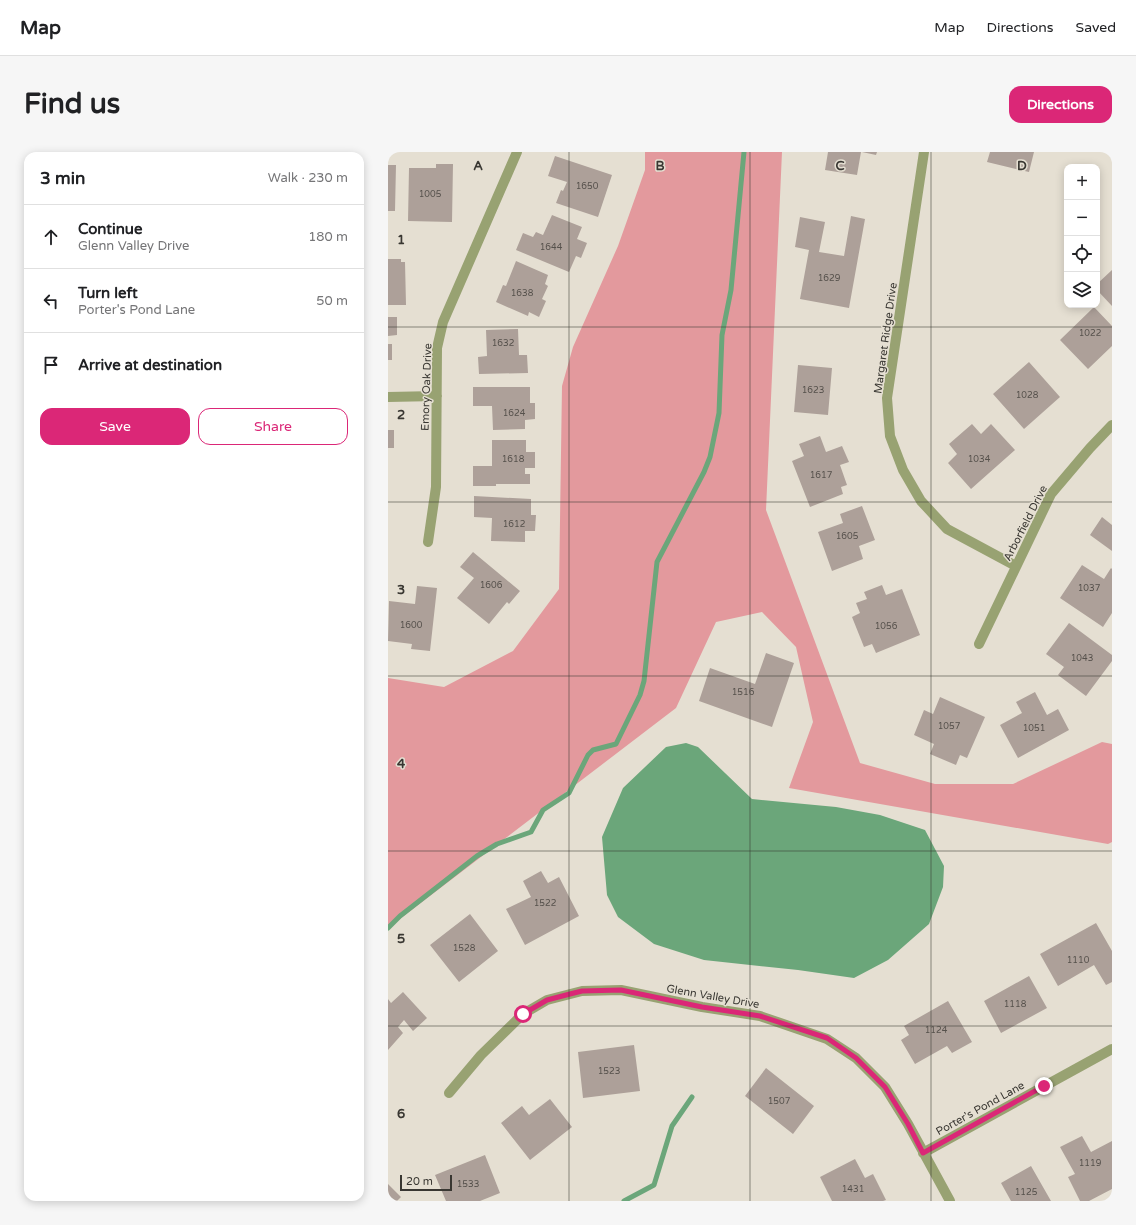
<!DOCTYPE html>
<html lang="en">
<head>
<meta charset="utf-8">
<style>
  body { margin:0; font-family:"Varela Round",sans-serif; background:#f6f6f6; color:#202124 }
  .controls { position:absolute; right:12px; top:12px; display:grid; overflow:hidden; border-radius:8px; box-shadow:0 2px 10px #0003 }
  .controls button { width:36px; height:36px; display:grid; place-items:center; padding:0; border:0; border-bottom:1px solid #e0e0e0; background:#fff; color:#202124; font:20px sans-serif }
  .scale { position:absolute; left:12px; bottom:10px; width:52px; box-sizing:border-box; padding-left:4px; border:2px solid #393732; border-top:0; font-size:11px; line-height:14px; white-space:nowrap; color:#393732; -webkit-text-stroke:3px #e5dfd2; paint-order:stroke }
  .stop { position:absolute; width:12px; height:12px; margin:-9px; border:3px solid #db2777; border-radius:50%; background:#fff }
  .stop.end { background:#db2777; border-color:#fff; box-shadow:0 1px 4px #0008 }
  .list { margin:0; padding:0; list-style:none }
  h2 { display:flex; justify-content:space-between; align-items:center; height:52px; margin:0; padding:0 16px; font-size:17px }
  h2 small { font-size:13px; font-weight:400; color:#757577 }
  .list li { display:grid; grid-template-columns:26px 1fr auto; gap:12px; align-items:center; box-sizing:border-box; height:64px; padding:0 16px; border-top:1px solid #e0e0e0 }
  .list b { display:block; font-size:15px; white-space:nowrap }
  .list p { margin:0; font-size:13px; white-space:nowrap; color:#757577 }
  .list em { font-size:13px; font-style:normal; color:#757577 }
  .actions { display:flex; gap:8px; padding:12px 16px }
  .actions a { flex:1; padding:9px 0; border:1px solid #db2777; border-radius:12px; text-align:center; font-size:14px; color:#db2777 }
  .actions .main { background:#db2777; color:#fff }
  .icon { flex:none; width:22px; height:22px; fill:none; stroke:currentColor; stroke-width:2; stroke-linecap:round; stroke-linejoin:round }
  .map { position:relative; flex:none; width:724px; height:1049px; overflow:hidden; border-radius:12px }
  header { display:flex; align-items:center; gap:24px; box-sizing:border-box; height:56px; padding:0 20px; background:#fff; border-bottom:1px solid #e0e0e0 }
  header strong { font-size:19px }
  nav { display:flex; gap:22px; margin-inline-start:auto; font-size:14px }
  .intro { display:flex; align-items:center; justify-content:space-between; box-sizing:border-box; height:96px; padding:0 24px }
  h1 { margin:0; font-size:28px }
  .button { padding:10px 18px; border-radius:12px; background:#db2777; color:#fff; font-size:14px; font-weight:700 }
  main { display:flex; gap:24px; padding:0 24px }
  aside { flex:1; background:#fff; border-radius:12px; box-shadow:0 2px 10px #0003 }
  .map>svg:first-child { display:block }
  .forest { fill:#e3999d }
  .water { fill:#6ba67a }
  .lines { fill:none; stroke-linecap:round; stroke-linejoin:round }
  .stream { stroke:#6ba67a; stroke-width:5 }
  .building { fill:#ada099 }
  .street { stroke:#98a272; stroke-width:10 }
  .route { stroke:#db2777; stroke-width:5 }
  .grid { fill:none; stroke:#393732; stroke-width:1; stroke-opacity:0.55 }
  .labels { text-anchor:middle; stroke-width:3; stroke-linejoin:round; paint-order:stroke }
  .number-label { font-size:9px; fill:#56514c }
  .street-label { font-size:11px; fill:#393732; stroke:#e5dfd2 }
  .grid-label { font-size:13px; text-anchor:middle; font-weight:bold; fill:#393732; stroke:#e5dfd2; stroke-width:3; stroke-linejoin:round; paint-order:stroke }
</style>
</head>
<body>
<header>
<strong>Map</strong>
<nav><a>Map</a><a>Directions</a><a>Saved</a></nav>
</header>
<div class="intro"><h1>Find us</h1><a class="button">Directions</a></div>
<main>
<aside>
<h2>3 min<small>Walk · 230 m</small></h2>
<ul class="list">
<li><svg class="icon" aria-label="ahead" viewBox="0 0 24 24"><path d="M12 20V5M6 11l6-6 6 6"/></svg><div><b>Continue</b><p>Glenn Valley Drive</p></div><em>180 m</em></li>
<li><svg class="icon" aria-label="left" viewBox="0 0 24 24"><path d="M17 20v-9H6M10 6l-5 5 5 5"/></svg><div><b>Turn left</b><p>Porter's Pond Lane</p></div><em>50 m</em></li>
<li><svg class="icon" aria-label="arrive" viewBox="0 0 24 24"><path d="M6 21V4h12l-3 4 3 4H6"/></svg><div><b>Arrive at destination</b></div></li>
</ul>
<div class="actions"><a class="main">Save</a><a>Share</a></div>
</aside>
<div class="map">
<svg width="724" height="1049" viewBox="0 0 724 1049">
  <rect width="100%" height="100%" fill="#e5dfd2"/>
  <path class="forest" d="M257,0H394L378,358L472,611L547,632H625L714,590L724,592V690L720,692L401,636L425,570L408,495L374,460L328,470L288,556L0,776V526L56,535L125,499L171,437L174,234L185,195L230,94L257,18Z"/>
  <path class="water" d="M298,591L310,595L364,647L448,655L492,663L537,678L556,714L555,735L541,772L500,808L466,826L410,818L316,808L266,792L230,765L219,743L214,685L235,636L278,595Z"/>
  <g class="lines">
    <path class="stream" d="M0,776L12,764L89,704L109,692L143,680L155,658L181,641L200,603L205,598L228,592L252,543L256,529L269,410L316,320L322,305L331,261L334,183L343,138L356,0
      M236,1049L266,1033L284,974L304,945"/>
  </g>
  <path class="building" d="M440,0H473L469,23L437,18Z
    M474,0H489L488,3Z
    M602,0H646L641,20L599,10Z
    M167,4L224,23L210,65L168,51L173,38L175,39L179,30L160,24Z
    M48,12H65L64,70L20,69L21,16H48Z
    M0,13H8L7,59H0Z
    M164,63L194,75L189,87L199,91L193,106L188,104L181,120L128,98L135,81L145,85L148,80L155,83Z
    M463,64L477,67L461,156L412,147L421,98L407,95L412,65L437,70L431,100L456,104Z
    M0,107H13V110H17L18,153H0Z
    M128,109L160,123L157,132L160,134L154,147L158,149L151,165L141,160L140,164L108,150L115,133L118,134Z
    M724,118V154L709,138V132Z
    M706,155L724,174V194L700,217L672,188Z
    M0,165H9V183L0,184Z
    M130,177L131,203H139L140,221L91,222L90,205L99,204L98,178Z
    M0,192H4V208H0Z
    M641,210L672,245L636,277L605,242Z
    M410,213L444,216L440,263L406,260Z
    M85,235H142V251H147V267L137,268V277L105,278L104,254H85Z
    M584,272L593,282L603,272L627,298L583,337L560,311L569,302L561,292Z
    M0,278H6V296H0Z
    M432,284L438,300L454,294L461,310L452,313L459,333L453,335L455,342L422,355L404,309L416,304L411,292Z
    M104,288H138V300H147V316H137V322H142V332H108V334H85V314H104Z
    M86,344L143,347V363H148L147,379H137V390L103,389L104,366L86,365Z
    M474,354L487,388L471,394L475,407L444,419L430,380L455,371L452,362Z
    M714,365L724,373V399L702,383Z
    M85,400L132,439L121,452L119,450L101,472L69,446L86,426L72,415Z
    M694,413L716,427L723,416L724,417V461L715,475L672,446Z
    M494,433L498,443L514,437L532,483L488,501L484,492L476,495L464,465L472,461L468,451L479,447L476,440Z
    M29,434L49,436L42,499L23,497L24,492L0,489L1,449L27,452Z
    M681,471L724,503V509L698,544L670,523L676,515L658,502Z
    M378,501L406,511L384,575L311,549L322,516L367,532Z
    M647,540L659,563L670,557L681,578L630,606L612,573L634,561L628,550Z
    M552,545L597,565L579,606L572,603L568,613L542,602L546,592L526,583L536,558L545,562Z
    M153,719L160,731L171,725L191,764L137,793L118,757L143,745L135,729Z
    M82,762L110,799L71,830L42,793Z
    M708,771L724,799V830L718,833L706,813L670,834L652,802Z
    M641,824L659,856L613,881L596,849Z
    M15,840L39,866L25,879L16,868L10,875L15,881L0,898V847L3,851Z
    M560,849L584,890L564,901L559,894L527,912L513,888L521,883L516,874Z
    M246,893L252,939L195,946L190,900Z
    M378,916L426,954L405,982L357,944Z
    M162,947L184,975L142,1008L113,971L134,954L141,963Z
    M694,984L703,1000L724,989V1037L701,1049H692L680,1025L687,1022L672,995Z
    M97,1003L112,1041L92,1049H58L47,1023Z
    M467,1007L477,1026L485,1022L498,1048L495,1049H444L432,1025Z
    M643,1014L663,1049H623L613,1031Z
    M0,1032L13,1045L9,1049H0Z"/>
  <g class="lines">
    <path class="street" d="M536,0L499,246L502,284L515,318L533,349L559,377L628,414
      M0,245L49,244
      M40,390L48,335L49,196L55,170L129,0
      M591,492L663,342L702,296L724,273
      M61,941L93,903L135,862L159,848L194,839L233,838L314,855L372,864L439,887L468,906L497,935L520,972L562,1049
      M535,1001L724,897"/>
  </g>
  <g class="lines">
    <path class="route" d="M135,862L159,848L182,842L194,839L233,838L314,855L372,864L439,886L468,906L497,935L520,972L535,1001L656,934"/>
  </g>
  <path class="grid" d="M181,0V1049M362,0V1049M543,0V1049M0,175H724M0,350H724M0,524H724M0,699H724M0,874H724"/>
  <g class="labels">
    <g class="number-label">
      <text x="199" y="37">1650</text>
      <text x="42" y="45">1005</text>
      <text x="163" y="98">1644</text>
      <text x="441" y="129">1629</text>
      <text x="134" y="144">1638</text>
      <text x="702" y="184">1022</text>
      <text x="115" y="194">1632</text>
      <text x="425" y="241">1623</text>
      <text x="639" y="246">1028</text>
      <text x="126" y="264">1624</text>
      <text x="125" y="310">1618</text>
      <text x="591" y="310">1034</text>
      <text x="433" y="326">1617</text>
      <text x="126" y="375">1612</text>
      <text x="459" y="387">1605</text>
      <text x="103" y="436">1606</text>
      <text x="701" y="439">1037</text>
      <text x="23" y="476">1600</text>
      <text x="498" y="477">1056</text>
      <text x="694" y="509">1043</text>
      <text x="355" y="543">1516</text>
      <text x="561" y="577">1057</text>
      <text x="646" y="579">1051</text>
      <text x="157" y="754">1522</text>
      <text x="76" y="799">1528</text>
      <text x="690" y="811">1110</text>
      <text x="627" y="855">1118</text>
      <text x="548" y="881">1124</text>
      <text x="221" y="922">1523</text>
      <text x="391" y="952">1507</text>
      <text x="702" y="1014">1119</text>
      <text x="80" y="1035">1533</text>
      <text x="465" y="1040">1431</text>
      <text x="638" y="1043">1125</text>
    </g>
    <g class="street-label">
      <text transform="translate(497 186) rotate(-82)" y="4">Margaret Ridge Drive</text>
      <text transform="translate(38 235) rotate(-88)" y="4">Emory Oak Drive</text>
      <text transform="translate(637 371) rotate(-63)" y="4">Arborfield Drive</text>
      <text transform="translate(325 844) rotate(10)" y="4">Glenn Valley Drive</text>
      <text transform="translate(592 956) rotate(-29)" y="4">Porter's Pond Lane</text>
    </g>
  </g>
  <g class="grid-label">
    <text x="90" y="18">A</text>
    <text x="272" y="18">B</text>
    <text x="452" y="18">C</text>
    <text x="634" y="18">D</text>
    <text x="13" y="92">1</text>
    <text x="13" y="267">2</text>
    <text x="13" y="442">3</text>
    <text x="13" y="616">4</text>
    <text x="13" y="791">5</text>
    <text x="13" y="966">6</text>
  </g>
</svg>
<div class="controls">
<button>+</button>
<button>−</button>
<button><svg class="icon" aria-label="locate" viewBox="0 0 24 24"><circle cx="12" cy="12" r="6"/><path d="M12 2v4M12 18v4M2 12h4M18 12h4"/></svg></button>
<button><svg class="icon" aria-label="layers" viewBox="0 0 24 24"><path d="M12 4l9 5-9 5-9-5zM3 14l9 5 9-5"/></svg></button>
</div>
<div class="scale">20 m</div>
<div class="stop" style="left:135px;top:862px"></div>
<div class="stop end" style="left:656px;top:934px"></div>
</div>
</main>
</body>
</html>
